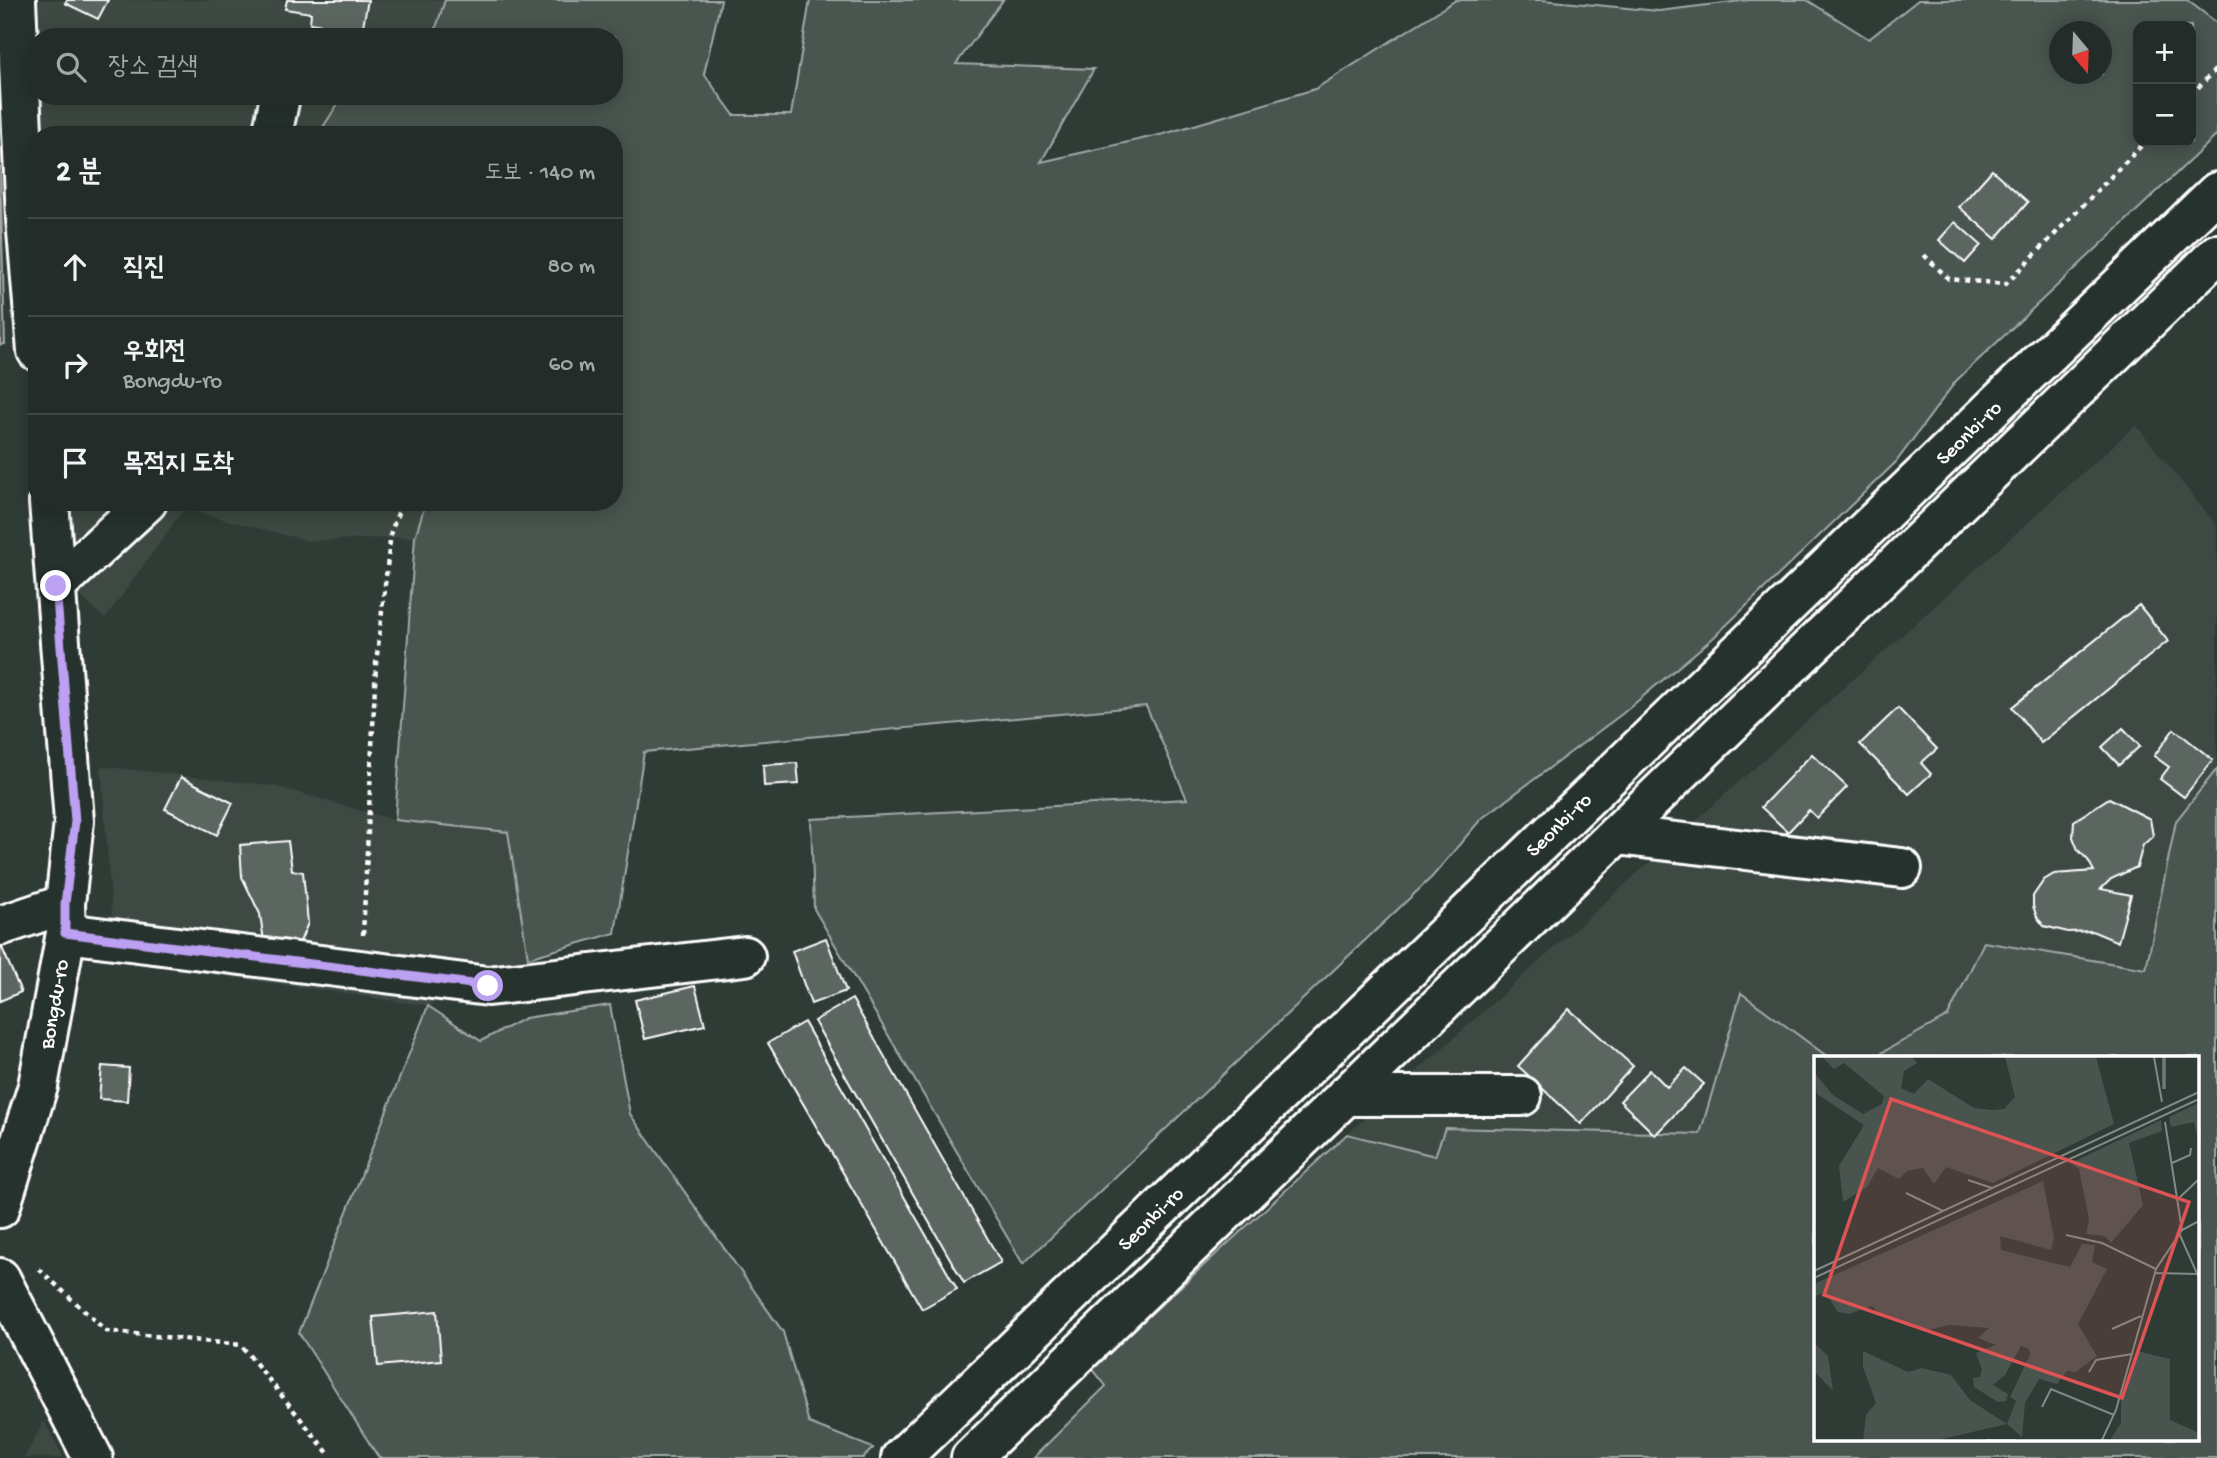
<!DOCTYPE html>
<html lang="ko">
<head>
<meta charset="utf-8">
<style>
  body { margin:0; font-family:"Gochi Hand","Poor Story",sans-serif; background:#2b3430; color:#f1f3f6 }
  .controls { position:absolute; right:21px; top:21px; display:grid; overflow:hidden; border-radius:14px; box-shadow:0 4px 18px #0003 }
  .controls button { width:63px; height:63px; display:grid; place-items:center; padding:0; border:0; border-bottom:2px solid #404845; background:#232c28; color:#f1f3f6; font:35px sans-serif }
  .compass { position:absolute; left:2049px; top:21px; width:63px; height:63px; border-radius:50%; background:#232c28; box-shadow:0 4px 18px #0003; rotate:161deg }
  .stop { position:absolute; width:21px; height:21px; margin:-16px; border:5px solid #bca0f2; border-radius:50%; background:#fff }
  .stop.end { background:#bca0f2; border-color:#fff; box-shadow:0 2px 7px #0008 }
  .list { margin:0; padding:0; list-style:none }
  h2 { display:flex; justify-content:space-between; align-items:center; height:91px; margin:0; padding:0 28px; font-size:30px }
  h2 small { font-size:23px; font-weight:400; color:#a3a7a8 }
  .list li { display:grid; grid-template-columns:46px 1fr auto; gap:21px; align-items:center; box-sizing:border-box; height:98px; padding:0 28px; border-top:2px solid #404845 }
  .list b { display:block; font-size:26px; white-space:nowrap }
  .list p { margin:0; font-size:23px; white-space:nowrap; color:#a3a7a8 }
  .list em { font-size:23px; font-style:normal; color:#a3a7a8 }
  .icon { flex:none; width:38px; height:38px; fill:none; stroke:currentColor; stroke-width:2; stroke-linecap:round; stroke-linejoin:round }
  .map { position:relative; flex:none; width:2217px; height:1458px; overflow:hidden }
  .search { position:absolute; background:#232c28; box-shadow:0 4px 18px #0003; left:28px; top:28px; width:595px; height:77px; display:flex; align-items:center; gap:18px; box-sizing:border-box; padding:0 24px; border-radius:28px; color:#a3a7a8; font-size:26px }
  .panel { position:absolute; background:#232c28; box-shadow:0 4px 18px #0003; left:28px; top:126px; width:595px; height:385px; border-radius:28px }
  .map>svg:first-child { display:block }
  .built { fill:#3c4842 }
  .green { fill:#4a544f; stroke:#a4aaa7; stroke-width:2; fill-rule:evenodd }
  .building { fill:#5b6661; stroke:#fff; stroke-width:2 }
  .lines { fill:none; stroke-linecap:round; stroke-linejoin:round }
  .minor-casing { stroke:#fff; stroke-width:44 }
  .major-casing { stroke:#fff; stroke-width:44 }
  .path { stroke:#fff; stroke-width:4.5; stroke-dasharray:5 5; stroke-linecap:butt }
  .minor { stroke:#26332d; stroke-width:38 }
  .major { stroke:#26332d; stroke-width:38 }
  .route { stroke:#bca0f2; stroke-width:9 }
  .labels { text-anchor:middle; stroke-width:5; stroke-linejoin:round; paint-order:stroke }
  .street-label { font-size:21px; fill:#fff; stroke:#26332d }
  .inset-river { fill:none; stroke:#707975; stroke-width:3.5 }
  .inset-road { fill:none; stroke:#828986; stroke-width:2 }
  .view { fill:#de5353; fill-opacity:0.15; stroke:#de5353; stroke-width:3.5 }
  .inset-edge { fill:none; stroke:#fff; stroke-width:3.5 }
</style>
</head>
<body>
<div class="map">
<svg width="2217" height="1458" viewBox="0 0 2217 1458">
  <rect width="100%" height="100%" fill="#2f3b35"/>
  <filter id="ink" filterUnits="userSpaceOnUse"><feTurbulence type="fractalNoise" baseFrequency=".0143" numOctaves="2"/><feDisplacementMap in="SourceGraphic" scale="14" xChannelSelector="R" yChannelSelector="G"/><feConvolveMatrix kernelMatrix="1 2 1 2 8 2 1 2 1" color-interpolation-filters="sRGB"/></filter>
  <g filter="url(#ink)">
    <path class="built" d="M36,0H445L433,37H38Z
      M41,96H343L318,135H43Z
      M2136,425L2217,526V769L2176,821L2146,969L1984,942L1948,1016L1874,1057H1828L1741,993L1700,1134L1446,1128L1435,1156L1347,1134Z
      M70,502H426L415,537L308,541L184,509L105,619L79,595Z
      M101,766L275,786L395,820L508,831L528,958L428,1006L115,960Z
      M44,1421L64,1458H24Z"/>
    <path class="green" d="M445,0H721L704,74L734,115H791L810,0H1003L956,64L1094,69L1041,162L1164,134L1315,89L1456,0H1542L1659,11L1749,0H1807L1869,39L1918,0H2187L2217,23V135L1956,381L1896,462L1713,638L1622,714L1481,819L1432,877L1023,1264L814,909L811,819L1187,799L1146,706L644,752L615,933L528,958L508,832L395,820L415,537L426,502H614V135H318L343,96H614V37H433ZM2138,26H2191V142H2138ZM2060,32H2102V74H2060Z
      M0,166L5,344L0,345Z
      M2217,769V1458H1033L1106,1386L1092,1368L1347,1134L1435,1156L1445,1128L1700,1134L1741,993L1828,1057H1816V1439H2198V1057H1874L1948,1016L1984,942L2146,969L2176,821Z
      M610,1005L630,1114L783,1332L809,1423L873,1448L863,1458H379L299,1333L428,1006L481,1041L525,1018Z"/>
    <path class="building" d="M67,0H108L98,19L65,3Z
      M287,0H368L362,31L310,23L311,13L285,9Z
      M1992,170L2028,202L1996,239L1959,207Z
      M1955,222L1981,245L1965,263L1939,240Z
      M2139,605L2168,641L2041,743L2012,707Z
      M1898,708L1937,749L1921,763L1931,774L1909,794L1860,744Z
      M2123,728L2140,746L2119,765L2102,747Z
      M2174,729L2213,760L2184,797L2160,779L2169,767L2154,756Z
      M1812,754L1847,787L1817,818L1809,810L1788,832L1761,807Z
      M797,763L799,784L764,786L763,765Z
      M181,777L233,803L217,835L165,809Z
      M2109,798L2150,819L2153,836L2143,845L2137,867L2111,879L2101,889L2131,895L2118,942L2092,931L2068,932L2044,926L2037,917L2033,906V896L2044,880L2054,874L2094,871L2088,860L2078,850L2073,837L2074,821Z
      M288,841L292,870L303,872L308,923L300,942L264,941L260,914L242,877L240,845Z
      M826,938L846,991L811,1004L792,951Z
      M0,943L21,992L0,1001Z
      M695,986L705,1025L645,1039L635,1000Z
      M852,999L1001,1262L964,1283L814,1021Z
      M1569,1009L1633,1066L1581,1124L1518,1066Z
      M804,1022L957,1289L922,1309L768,1043Z
      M102,1066L129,1068L127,1101L99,1099Z
      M1686,1068L1704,1084L1655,1135L1620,1101L1650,1070L1667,1087Z
      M437,1311L441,1360L378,1366L373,1317Z"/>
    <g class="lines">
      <defs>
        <path id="minor" d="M272,135L280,97
          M56,586L147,502
          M1616,835L1902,868
          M0,926L65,904
          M66,933L488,986L745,956
          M1345,1096H1522
          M0,1278L93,1458"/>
        <path id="major" d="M16,0L26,219L37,351
          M0,1208L38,1086L66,933L65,904L74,821L49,502
          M901,1458L2217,192
          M971,1458L2217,254"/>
      </defs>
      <use href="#minor" class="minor-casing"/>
      <use href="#major" class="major-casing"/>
      <path class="path" d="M2191,95L2217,68
        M1924,255L1949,279L2006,284L2145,142
        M363,935L376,664L391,532L402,502
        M39,1269L106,1331L241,1345L328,1453"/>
      <use href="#minor" class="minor"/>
      <use href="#major" class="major"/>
    </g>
  </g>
  <g class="lines" filter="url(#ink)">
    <path class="route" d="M56,586L75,821L65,904V933L488,986"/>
  </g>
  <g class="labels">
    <g class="street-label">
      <text transform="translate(1968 432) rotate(-44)" y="7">Seonbi-ro</text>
      <text transform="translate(1558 824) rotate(-44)" y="7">Seonbi-ro</text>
      <text transform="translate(53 1004) rotate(-80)" y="7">Bongdu-ro</text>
      <text transform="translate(1150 1218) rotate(-44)" y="7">Seonbi-ro</text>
    </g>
  </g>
  <g transform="translate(1814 1056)">
    <rect width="385" height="385" fill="#2f3b35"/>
    <path d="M8,1H98L103,7L90,15L87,32L100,38L114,23L160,52L178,54L190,53L201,41L191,1H282L300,68L179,127L132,111L120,128L109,112L93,115L85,123L64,112L53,131L29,146L25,110L50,69L3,38L0,16L19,39L49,58L68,48L70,40L30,7L20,13ZM385,47V88L380,66L357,71L355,61ZM347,64L348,75L315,87L329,149L297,187L291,180L272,178L275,163L265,113L257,107ZM229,125L240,182L237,194L186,180L187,194L256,211L268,188L281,189L278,206L293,213L264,268L283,300L262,316L253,315L243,328L225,323L211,347L208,381L193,368L124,384H49L52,359L62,347L49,311V295L94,316L108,312L137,319L156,344L193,368L202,345L196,341L216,299L215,293L207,290L191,319L179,329L194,338L192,345L184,346L160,331L159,322L166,321L168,314L162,297L182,289L164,282L175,272L135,269L110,275L66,259L58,250L35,258L24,256L11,236L0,241V228ZM0,287L14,300L19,335L0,315ZM323,295L356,303V364L385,377V384H296L307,367V346Z" fill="#4a544f"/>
    <path class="inset-river" d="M350,1V33"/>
    <path class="inset-road" d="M340,1L348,46M351,66L368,174M358,107L376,99L377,92M154,124L178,132M92,137L129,155M363,144L385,123M365,177L385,222M252,179L288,187L342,213M0,215L385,36M341,217L384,218M0,222L385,43M298,273L327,260M275,316L282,304L318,298M228,351L237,333L300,359M172,384H201M288,384L302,354L342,213L368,174L385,165"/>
    <path class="view" d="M77,43L375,146L308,342L10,239Z"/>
    <rect width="385" height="385" class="inset-edge"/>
  </g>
</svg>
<div class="controls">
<button>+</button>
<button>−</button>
</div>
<svg class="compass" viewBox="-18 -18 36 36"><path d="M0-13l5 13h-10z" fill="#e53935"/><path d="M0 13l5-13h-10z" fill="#a3a7a8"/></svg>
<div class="stop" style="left:488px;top:986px"></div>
<div class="stop end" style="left:56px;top:586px"></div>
<div class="search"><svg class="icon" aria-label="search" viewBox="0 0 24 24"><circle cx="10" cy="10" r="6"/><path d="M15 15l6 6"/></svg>장소 검색</div>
<section class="panel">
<h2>2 분<small>도보 · 140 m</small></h2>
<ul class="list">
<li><svg class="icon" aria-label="ahead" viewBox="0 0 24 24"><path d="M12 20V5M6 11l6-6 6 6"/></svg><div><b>직진</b></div><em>80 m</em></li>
<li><svg class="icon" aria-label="right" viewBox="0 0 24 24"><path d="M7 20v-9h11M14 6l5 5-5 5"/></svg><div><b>우회전</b><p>Bongdu-ro</p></div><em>60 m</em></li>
<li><svg class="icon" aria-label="arrive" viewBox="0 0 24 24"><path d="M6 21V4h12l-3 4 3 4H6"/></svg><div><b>목적지 도착</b></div></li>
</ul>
</section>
</div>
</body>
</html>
